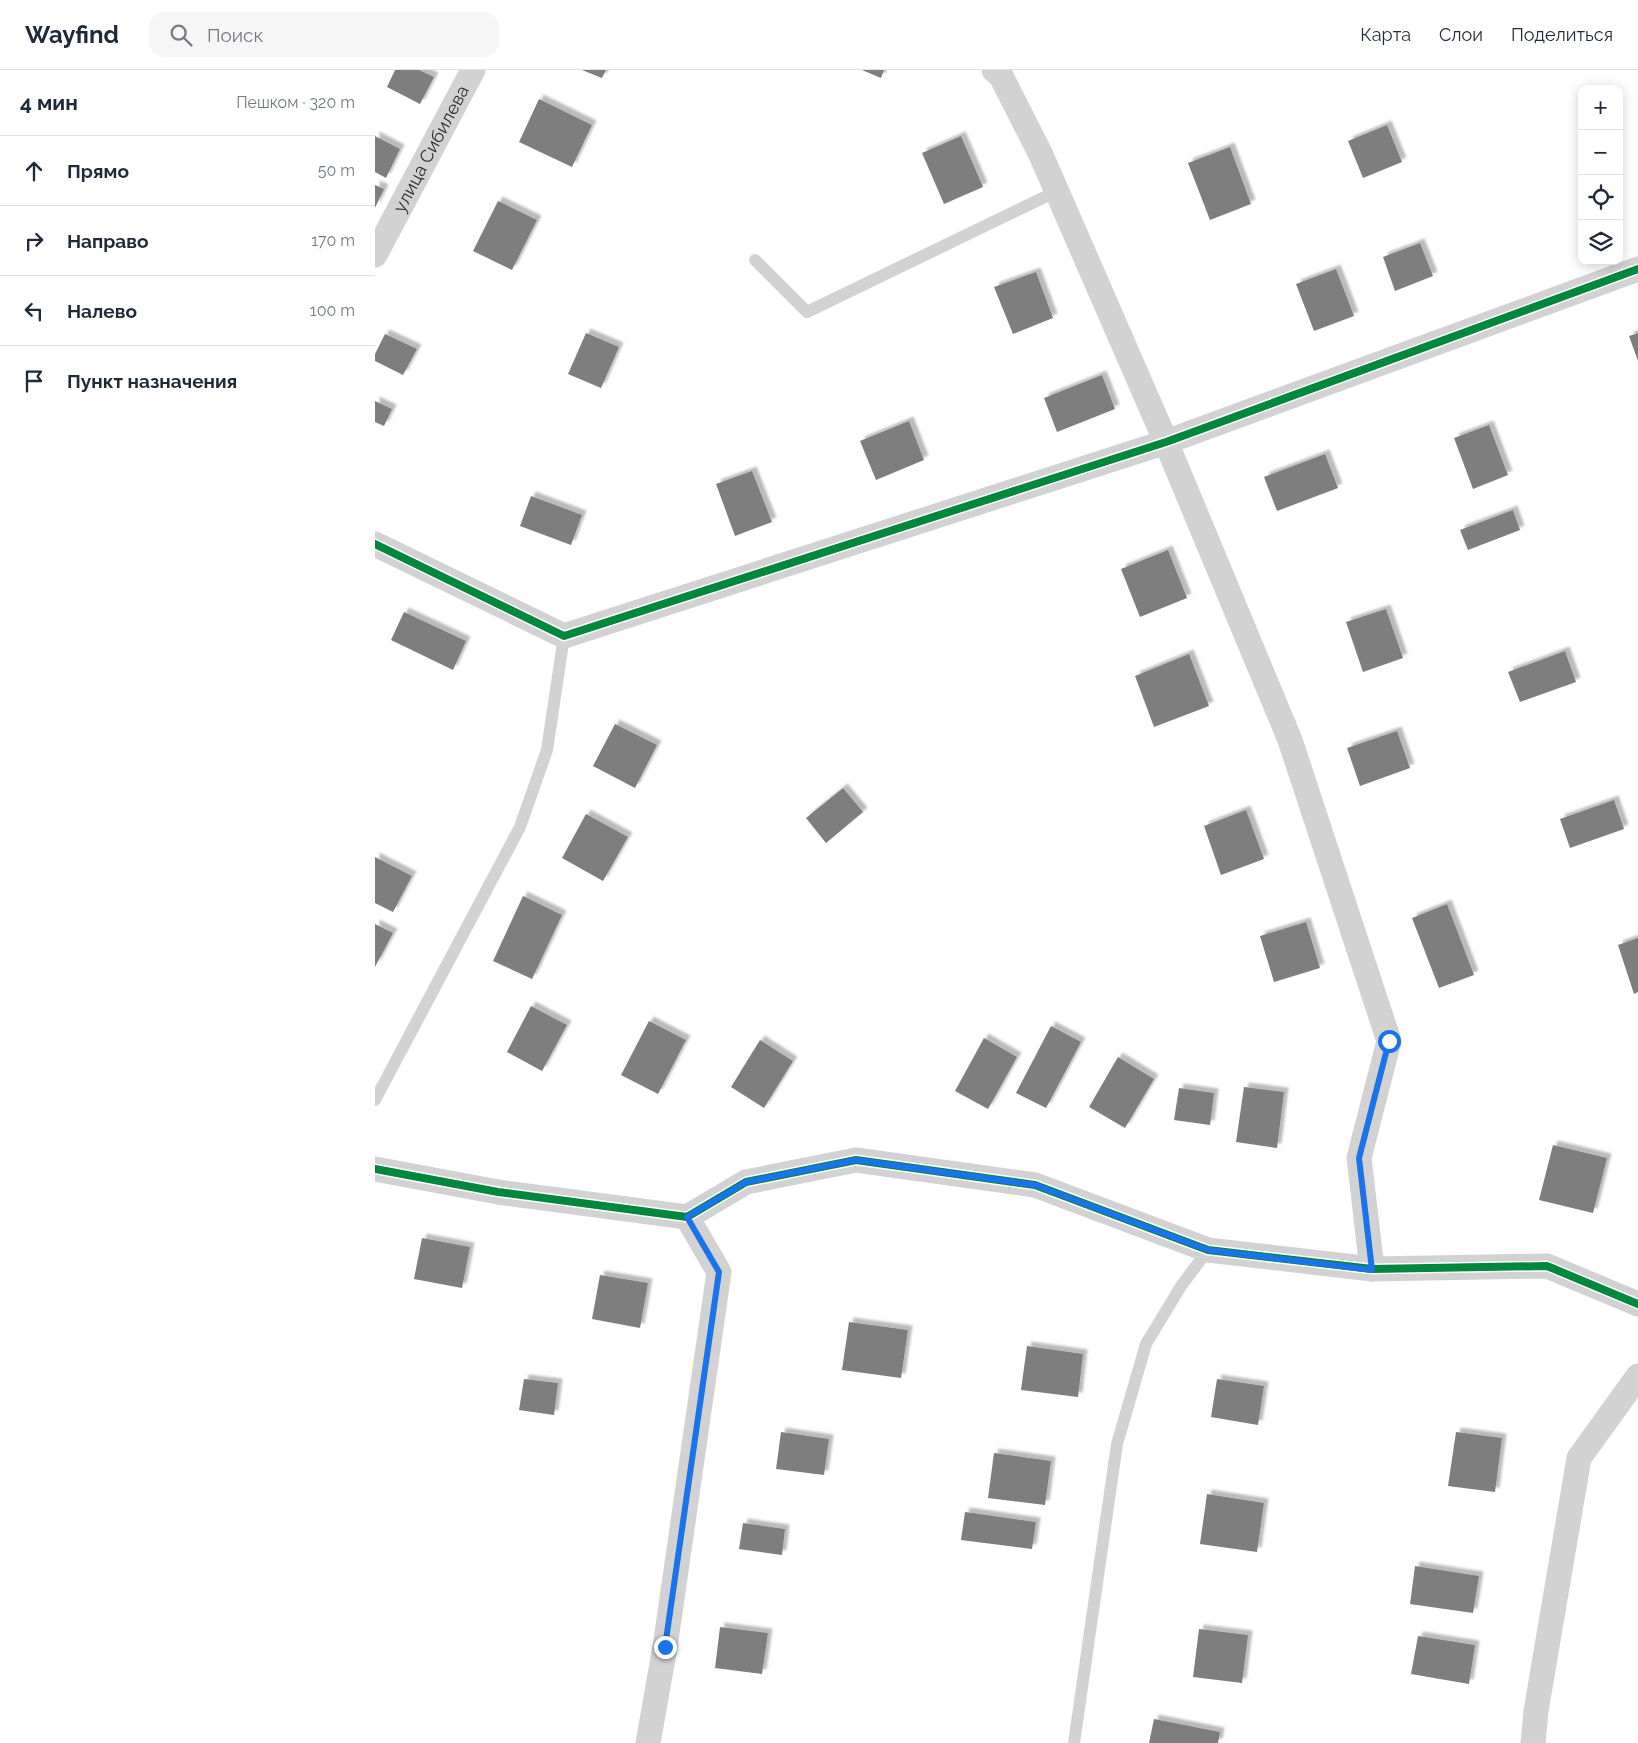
<!DOCTYPE html>
<html lang="ru">
<head>
<meta charset="utf-8">
<style>
  body { margin:0; font-family:Raleway,sans-serif; background:#f6f6f7; color:#1f2937 }
  .controls { position:absolute; right:15px; top:15px; display:grid; overflow:hidden; border-radius:10px; box-shadow:0 2px 12px #0003 }
  .controls button { width:45px; height:45px; display:grid; place-items:center; padding:0; border:0; border-bottom:1px solid #e0e1e3; background:#fff; color:#1f2937; font:25px sans-serif }
  .stop { position:absolute; width:15px; height:15px; margin:-11px; border:4px solid #1a73e8; border-radius:50%; background:#fff }
  .stop.end { background:#1a73e8; border-color:#fff; box-shadow:0 1px 5px #0008 }
  .list { margin:0; padding:0; list-style:none }
  h2 { display:flex; justify-content:space-between; align-items:center; height:65px; margin:0; padding:0 20px; font-size:21px }
  h2 small { font-size:16px; font-weight:400; color:#747a83 }
  .list li { display:grid; grid-template-columns:32px 1fr auto; gap:15px; align-items:center; box-sizing:border-box; height:70px; padding:0 20px; border-top:1px solid #e0e1e3 }
  .list b { display:block; font-size:19px; white-space:nowrap }
  .list em { font-size:16px; font-style:normal; color:#747a83 }
  .icon { flex:none; width:28px; height:28px; fill:none; stroke:currentColor; stroke-width:2; stroke-linecap:round; stroke-linejoin:round }
  .map { position:relative; flex:none; width:1263px; height:1673px; overflow:hidden }
  header { display:flex; align-items:center; gap:30px; box-sizing:border-box; height:70px; padding:0 25px; background:#fff; border-bottom:1px solid #e0e1e3 }
  header strong { font-size:24px }
  nav { display:flex; gap:28px; margin-inline-start:auto; font-size:18px }
  .search { width:350px; height:45px; background:#f6f6f7; display:flex; align-items:center; gap:12px; box-sizing:border-box; padding:0 18px; border-radius:15px; color:#747a83; font-size:19px }
  main { display:flex }
  aside { flex:1; background:#fff }
  .map>svg:first-child { display:block }
  .building { fill:#7e7e7e; filter:url(#shadow) }
  .lines { fill:none; stroke-linecap:round; stroke-linejoin:round }
  .service { stroke:#d2d2d2; stroke-width:12 }
  .minor { stroke:#d2d2d2; stroke-width:25 }
  .cycleway-casing { stroke:#fff; stroke-width:11 }
  .cycleway { stroke:#00873e; stroke-width:8 }
  .route { stroke:#1a73e8; stroke-width:6 }
  .labels { text-anchor:middle; stroke-width:5; stroke-linejoin:round; paint-order:stroke }
  .street-label { font-size:18px; fill:#2d2d2d; stroke:#fff }
</style>
</head>
<body>
<header>
<strong>Wayfind</strong>
<div class="search"><svg class="icon" aria-label="search" viewBox="0 0 24 24"><circle cx="10" cy="10" r="6"/><path d="M15 15l6 6"/></svg>Поиск</div>
<nav><a>Карта</a><a>Слои</a><a>Поделиться</a></nav>
</header>
<main>
<aside>
<h2>4 мин<small>Пешком · 320 m</small></h2>
<ul class="list">
<li><svg class="icon" aria-label="ahead" viewBox="0 0 24 24"><path d="M12 20V5M6 11l6-6 6 6"/></svg><div><b>Прямо</b></div><em>50 m</em></li>
<li><svg class="icon" aria-label="right" viewBox="0 0 24 24"><path d="M7 20v-9h11M14 6l5 5-5 5"/></svg><div><b>Направо</b></div><em>170 m</em></li>
<li><svg class="icon" aria-label="left" viewBox="0 0 24 24"><path d="M17 20v-9H6M10 6l-5 5 5 5"/></svg><div><b>Налево</b></div><em>100 m</em></li>
<li><svg class="icon" aria-label="arrive" viewBox="0 0 24 24"><path d="M6 21V4h12l-3 4 3 4H6"/></svg><div><b>Пункт назначения</b></div></li>
</ul>
</aside>
<div class="map">
<svg width="1263" height="1673" viewBox="0 0 1263 1673">
  <defs>
    <filter id="shadow"><feDropShadow dx="4.5" dy="-4.5" stdDeviation="1" flood-color="#0004"/></filter>
  </defs>
  <rect width="100%" height="100%" fill="#fff"/>
  <path class="building" d="M20,0H44L59,7L45,34L12,17Z
    M207,0H231L227,8Z
    M487,0H509L506,8Z
    M164,29L217,55L197,97L144,72Z
    M1012,55L1027,92L988,108L973,71Z
    M0,66L25,79L11,108L0,102Z
    M586,66L608,117L569,134L547,83Z
    M855,77L876,134L835,150L813,93Z
    M0,115L9,119L0,138Z
    M123,131L162,150L137,200L98,181Z
    M1045,173L1058,206L1020,221L1008,187Z
    M961,199L979,246L939,261L921,214Z
    M661,202L678,248L638,264L619,217Z
    M211,263L244,277L226,318L193,304Z
    M1263,263V291L1254,266Z
    M10,264L42,279L28,305L0,291V284Z
    M727,305L740,339L682,362L669,328Z
    M0,331L17,339L9,356L0,352Z
    M534,351L549,390L501,410L485,371Z
    M1114,355L1133,405L1098,419L1079,368Z
    M950,384L963,418L902,441L889,407Z
    M377,401L397,452L360,466L341,414Z
    M156,426L207,445L196,475L145,456Z
    M1138,440L1145,460L1093,480L1085,460Z
    M793,480L812,528L765,547L746,499Z
    M1011,539L1028,588L988,602L971,552Z
    M29,542L91,571L78,600L16,570Z
    M1190,581L1201,612L1145,632L1133,602Z
    M814,584L834,636L779,657L760,606Z
    M240,654L282,675L260,718L218,696Z
    M1022,661L1035,698L985,716L972,678Z
    M468,718L488,742L451,773L431,748Z
    M1239,730L1249,759L1195,778L1185,749Z
    M871,740L889,789L846,805L829,756Z
    M211,744L253,767L228,811L187,788Z
    M0,787L37,806L18,842L0,833Z
    M148,826L187,845L157,909L118,891Z
    M1072,834L1099,905L1064,918L1037,848Z
    M931,852L945,898L899,912L885,866Z
    M0,854L18,863L0,897Z
    M1263,868V922L1259,924L1243,875Z
    M156,936L192,955L167,1001L132,982Z
    M274,951L311,970L283,1024L246,1005Z
    M676,956L706,972L671,1038L641,1023Z
    M609,968L642,987L613,1039L580,1021Z
    M385,970L418,991L389,1038L356,1017Z
    M743,987L779,1009L750,1058L714,1037Z
    M869,1017L909,1022L902,1078L861,1072Z
    M804,1018L839,1023L835,1055L799,1050Z
    M1178,1075L1232,1088L1218,1143L1164,1130Z
    M47,1168L95,1177L87,1218L39,1209Z
    M225,1205L273,1213L265,1258L217,1249Z
    M474,1252L533,1260L526,1308L467,1300Z
    M652,1276L708,1284L703,1327L646,1320Z
    M149,1309L183,1313L179,1345L144,1340Z
    M842,1309L889,1316L883,1355L836,1347Z
    M406,1362L454,1369L449,1405L401,1399Z
    M1081,1362L1127,1368L1120,1422L1073,1416Z
    M619,1383L676,1391L670,1435L613,1428Z
    M832,1424L889,1433L882,1482L825,1474Z
    M590,1442L661,1452L657,1479L586,1470Z
    M368,1453L410,1459L407,1485L364,1479Z
    M1040,1496L1104,1506L1098,1543L1035,1534Z
    M345,1557L393,1563L387,1604L340,1598Z
    M824,1559L873,1565L867,1613L818,1607Z
    M1043,1566L1100,1575L1094,1614L1036,1604Z
    M779,1649L845,1662L843,1673H774Z"/>
  <g class="lines">
    <path class="service" d="M380,190L432,242L682,121
      M0,1030L145,757L172,680L189,566
      M699,1673L742,1374L771,1274L806,1216L833,1180"/>
    <g class="minor">
      <path d="M619,0L626,6L666,85L791,372L915,670L1014,971L984,1088L997,1199"/>
      <path id="s1" d="M0,185L98,0"/>
      <path d="M0,474L189,566L791,372L1263,199"/>
      <path d="M0,1099L123,1122L312,1147L371,1112L481,1090L660,1115L833,1180L997,1199L1172,1196L1263,1234"/>
      <path d="M273,1673L290,1577L344,1202L312,1147"/>
      <path d="M1158,1673L1161,1641L1204,1388L1263,1306"/>
    </g>
    <defs>
      <path id="cycleway" d="M0,474L189,566L791,372L1263,199
        M0,1099L123,1122L312,1147L371,1112L481,1090L660,1115L833,1180L997,1199L1172,1196L1263,1234"/>
    </defs>
    <use href="#cycleway" class="cycleway-casing"/>
    <use href="#cycleway" class="cycleway"/>
  </g>
  <g class="lines">
    <path class="route" d="M290,1577L344,1202L312,1147L371,1112L481,1090L660,1115L833,1180L997,1200L984,1088L1014,971"/>
  </g>
  <g class="labels">
    <g class="street-label">
      <text dy="6" stroke="none"><textPath href="#s1" startOffset="120">улица Сибилева</textPath></text>
    </g>
  </g>
</svg>
<div class="controls">
<button>+</button>
<button>−</button>
<button><svg class="icon" aria-label="locate" viewBox="0 0 24 24"><circle cx="12" cy="12" r="6"/><path d="M12 2v4M12 18v4M2 12h4M18 12h4"/></svg></button>
<button><svg class="icon" aria-label="layers" viewBox="0 0 24 24"><path d="M12 4l9 5-9 5-9-5zM3 14l9 5 9-5"/></svg></button>
</div>
<div class="stop" style="left:1014px;top:971px"></div>
<div class="stop end" style="left:290px;top:1577px"></div>
</div>
</main>
</body>
</html>
